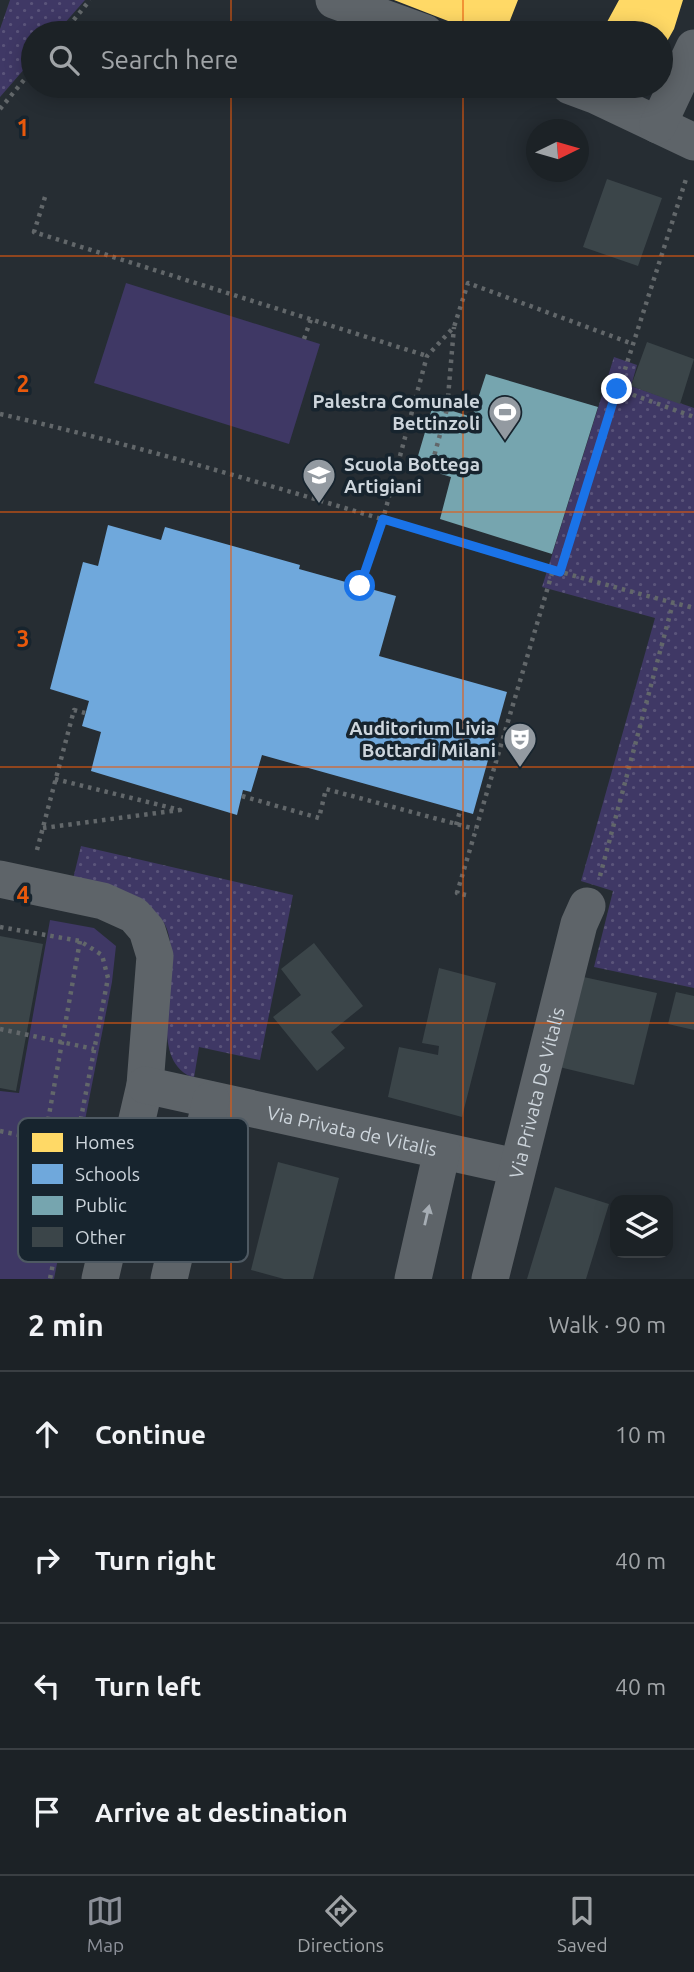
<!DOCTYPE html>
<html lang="en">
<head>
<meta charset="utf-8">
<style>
  body { margin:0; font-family:Ubuntu,sans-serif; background:#292f32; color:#f1f3f6 }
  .controls { position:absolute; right:21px; bottom:21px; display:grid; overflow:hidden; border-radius:14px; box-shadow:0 4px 18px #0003 }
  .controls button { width:63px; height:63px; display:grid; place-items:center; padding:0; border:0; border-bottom:2px solid #3a3f43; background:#1c2226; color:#f1f3f6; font:35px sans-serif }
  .compass { position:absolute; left:526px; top:119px; width:63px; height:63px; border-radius:50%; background:#1c2226; box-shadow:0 4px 18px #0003; rotate:85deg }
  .stop { position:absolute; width:21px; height:21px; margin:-16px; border:5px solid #1a73e8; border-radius:50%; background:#fff }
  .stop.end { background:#1a73e8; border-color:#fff; box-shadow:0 2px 7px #0008 }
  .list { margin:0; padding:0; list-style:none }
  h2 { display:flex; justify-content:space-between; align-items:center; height:91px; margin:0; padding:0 28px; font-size:30px }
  h2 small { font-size:23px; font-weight:400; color:#a0a4a7 }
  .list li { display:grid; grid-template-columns:46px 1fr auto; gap:21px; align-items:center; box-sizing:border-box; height:126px; padding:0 28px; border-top:2px solid #3a3f43 }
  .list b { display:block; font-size:26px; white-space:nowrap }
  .list em { font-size:23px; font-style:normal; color:#a0a4a7 }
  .icon { flex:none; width:38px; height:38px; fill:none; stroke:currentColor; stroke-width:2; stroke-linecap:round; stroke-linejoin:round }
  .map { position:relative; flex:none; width:694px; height:1279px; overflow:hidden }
  .search { position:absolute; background:#1c2226; box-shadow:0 4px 18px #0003; left:21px; right:21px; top:21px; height:77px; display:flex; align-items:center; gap:18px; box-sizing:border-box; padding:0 24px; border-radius:38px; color:#a0a4a7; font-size:26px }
  .sheet { height:595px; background:#1c2226 }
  nav { display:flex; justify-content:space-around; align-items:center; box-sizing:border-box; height:98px; border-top:2px solid #3a3f43; background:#1c2226; font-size:19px; color:#a0a4a7 }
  nav a { display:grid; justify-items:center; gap:4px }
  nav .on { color:#8c9099 }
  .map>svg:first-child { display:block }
  .grass { fill:url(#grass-dots) }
  .garden { fill:#3f3865 }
  .homes { fill:#ffd966 }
  .schools { fill:#6fa8dc }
  .public { fill:#76a5af }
  .building { fill:#3b4549 }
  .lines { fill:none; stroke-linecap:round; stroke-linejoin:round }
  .path { stroke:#62676a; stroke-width:4.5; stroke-dasharray:3.5 5; stroke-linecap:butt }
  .minor { stroke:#5e6469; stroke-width:37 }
  .oneway { fill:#a6adb4 }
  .route { stroke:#1a73e8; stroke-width:9 }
  .grid { fill:none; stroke:#e8590c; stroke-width:2; stroke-opacity:0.55 }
  .labels { text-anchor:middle; stroke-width:7; stroke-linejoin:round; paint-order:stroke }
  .poi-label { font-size:19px; font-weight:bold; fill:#cdd5dc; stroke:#17242e; text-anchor:end }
  .street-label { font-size:19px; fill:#cdd5dc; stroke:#17242e }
  .key { fill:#17242e; stroke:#4e5962; stroke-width:2 }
  .key-label { font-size:19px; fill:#cdd5dc }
  .grid-label { font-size:23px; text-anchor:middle; font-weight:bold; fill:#e8590c; stroke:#17242e; stroke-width:7; stroke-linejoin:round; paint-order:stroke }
</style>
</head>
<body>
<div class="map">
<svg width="694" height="1279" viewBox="0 0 694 1279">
  <defs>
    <pattern id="grass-dots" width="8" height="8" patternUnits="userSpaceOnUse" patternTransform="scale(1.75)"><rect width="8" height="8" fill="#3f3865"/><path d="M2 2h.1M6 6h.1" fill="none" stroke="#5a547a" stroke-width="1.8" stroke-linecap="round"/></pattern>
  </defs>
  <rect width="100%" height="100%" fill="#262d33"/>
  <path class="grass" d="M10,0H85L56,33H33V59L0,97V29Z
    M614,357L637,365L631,386L694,408V988L594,967L613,891L581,881L655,618L542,587Z
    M81,846L293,895L260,1060L199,1047L194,1078C140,1059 187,961 164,923C154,906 94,887 73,879Z"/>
  <path class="garden" d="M126,283L320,344L289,444L94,383Z
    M50,920L94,928L116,946L112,982L54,1279H0V1091L19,1093Z"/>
  <path class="homes" d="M394,0H518L505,33H479Z
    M619,0H683L674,29L661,52V33H601Z"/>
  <path class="schools" d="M108,525L161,540L165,527L300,565L299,569L396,596L379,656L507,692L473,814L262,755L251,792L243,790L237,815L91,771L101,732L82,726L89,701L50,689L83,562L98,566Z"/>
  <path class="public" d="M486,374L598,407L552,554L440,519L451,477L415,466L433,405L472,417Z"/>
  <path class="building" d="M607,179L662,198L638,266L583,247Z
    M647,342L694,359L680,404L631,386Z
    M0,936L43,944L16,1091L0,1088Z
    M314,943L363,1006L331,1032L345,1048L317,1071L273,1017L301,995L281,969Z
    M439,968L496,983L462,1117L388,1097L399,1047L438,1055L439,1046L422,1043Z
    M579,976L657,993L634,1085L555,1066Z
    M676,992L694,996V1030L668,1024Z
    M278,1162L339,1178L313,1279H284L251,1270Z
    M555,1187L609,1204L586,1279H527Z"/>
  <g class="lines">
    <path class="path" d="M63,33L90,0
      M0,109L33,69
      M45,197L34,232L427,356
      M304,339L311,319
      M617,389L694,417
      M0,414C234,467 461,549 694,608
      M430,471L447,409L454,327
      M560,572L687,176
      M360,586L383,519L427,356L454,327L468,283L633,344
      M242,796L319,818L326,789L475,829
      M456,825L460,811
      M43,828L180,810L55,779
      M37,850L74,710L85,713
      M600,876L673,603
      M466,895L457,893L553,570
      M0,927L80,941L102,955L108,978L50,1279
      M0,1029L94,1049
      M0,1131L29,1137L46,1132L80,941"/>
    <g class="minor">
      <path d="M334,0L425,33"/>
      <path d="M570,86L597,96L694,142"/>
      <path d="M658,125L694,48"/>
      <path d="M0,879L103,901L134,915L147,930L155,956L145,1085L100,1279"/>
      <path id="s1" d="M145,1085L516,1167"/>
      <path d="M169,1279L211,1100"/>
      <path d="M413,1279L442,1151"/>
      <path id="s2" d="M490,1279L579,924L587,906"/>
    </g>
  </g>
  <defs><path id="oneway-solid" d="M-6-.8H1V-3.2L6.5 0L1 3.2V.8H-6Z" transform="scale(1.75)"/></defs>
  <use class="oneway" href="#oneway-solid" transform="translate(427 1215) rotate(-77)"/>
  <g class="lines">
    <path class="route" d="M360,586L383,519L560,572L617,389"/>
  </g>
  <path class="grid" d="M231,0V33M463,0V33M231,86V1279M463,86V1279M0,256H694M0,512H694M0,767H694M0,1023H694"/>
  <defs>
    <symbol id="stadium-pin" viewBox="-11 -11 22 30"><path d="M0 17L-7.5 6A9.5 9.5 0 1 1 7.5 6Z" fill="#939aa1" stroke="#17242e"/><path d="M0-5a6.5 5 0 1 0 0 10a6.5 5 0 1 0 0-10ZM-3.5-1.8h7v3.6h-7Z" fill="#fff"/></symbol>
    <symbol id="school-pin" viewBox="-11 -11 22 30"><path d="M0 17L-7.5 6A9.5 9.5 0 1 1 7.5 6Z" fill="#939aa1" stroke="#17242e"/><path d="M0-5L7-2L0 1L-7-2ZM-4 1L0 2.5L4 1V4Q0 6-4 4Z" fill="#fff"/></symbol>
    <symbol id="theatre-pin" viewBox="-11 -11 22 30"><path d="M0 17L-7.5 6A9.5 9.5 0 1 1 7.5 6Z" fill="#939aa1" stroke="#17242e"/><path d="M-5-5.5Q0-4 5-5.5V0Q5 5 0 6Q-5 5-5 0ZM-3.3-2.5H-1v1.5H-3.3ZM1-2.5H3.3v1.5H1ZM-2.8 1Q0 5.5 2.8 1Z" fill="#fff"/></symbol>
  </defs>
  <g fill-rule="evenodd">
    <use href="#stadium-pin" x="486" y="393" width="38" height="52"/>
    <use href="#school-pin" x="300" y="456" width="38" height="52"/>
    <use href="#theatre-pin" x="501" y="720" width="38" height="52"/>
  </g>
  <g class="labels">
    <g class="poi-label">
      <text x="480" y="408">Palestra Comunale<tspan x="480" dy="22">Bettinzoli</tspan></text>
      <text x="344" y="471" text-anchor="start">Scuola Bottega<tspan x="344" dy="22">Artigiani</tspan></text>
      <text x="496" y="735">Auditorium Livia<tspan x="496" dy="22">Bottardi Milani</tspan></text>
    </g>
    <g class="street-label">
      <text dy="7" stroke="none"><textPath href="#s2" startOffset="192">Via Privata De Vitalis</textPath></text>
      <text dy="7" stroke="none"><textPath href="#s1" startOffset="212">Via Privata de Vitalis</textPath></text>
    </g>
  </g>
  <rect x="18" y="1118" width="230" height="144" rx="10" class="key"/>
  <rect x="32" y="1133" width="31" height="19" fill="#ffd966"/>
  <rect x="32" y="1164" width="31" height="20" fill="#6fa8dc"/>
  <rect x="32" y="1196" width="31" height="19" fill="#76a5af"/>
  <rect x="32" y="1227" width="31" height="20" fill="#3b4549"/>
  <g class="key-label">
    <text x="75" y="1149">Homes</text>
    <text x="75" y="1181">Schools</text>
    <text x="75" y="1212">Public</text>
    <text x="75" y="1244">Other</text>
  </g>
  <g class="grid-label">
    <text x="23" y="136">1</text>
    <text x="23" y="392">2</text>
    <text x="23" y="647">3</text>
    <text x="23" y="903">4</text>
  </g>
</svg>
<div class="controls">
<button><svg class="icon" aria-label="layers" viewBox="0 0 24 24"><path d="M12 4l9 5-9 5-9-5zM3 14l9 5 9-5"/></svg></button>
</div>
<svg class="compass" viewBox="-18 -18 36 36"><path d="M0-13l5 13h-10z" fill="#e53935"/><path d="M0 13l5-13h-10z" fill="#a0a4a7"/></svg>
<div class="stop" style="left:360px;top:586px"></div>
<div class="stop end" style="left:617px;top:389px"></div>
<div class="search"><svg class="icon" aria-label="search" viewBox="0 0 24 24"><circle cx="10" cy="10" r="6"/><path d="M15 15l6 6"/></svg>Search here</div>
</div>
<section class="sheet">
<h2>2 min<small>Walk · 90 m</small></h2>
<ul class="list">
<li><svg class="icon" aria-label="ahead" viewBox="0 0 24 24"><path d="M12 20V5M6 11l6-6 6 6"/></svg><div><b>Continue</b></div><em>10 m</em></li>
<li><svg class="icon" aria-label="right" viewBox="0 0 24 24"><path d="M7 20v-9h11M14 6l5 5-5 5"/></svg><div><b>Turn right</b></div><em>40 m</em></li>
<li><svg class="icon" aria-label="left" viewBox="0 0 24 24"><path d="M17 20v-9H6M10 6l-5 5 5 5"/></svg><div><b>Turn left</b></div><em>40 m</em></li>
<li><svg class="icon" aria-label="arrive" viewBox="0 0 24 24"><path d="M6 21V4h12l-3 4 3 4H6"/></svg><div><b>Arrive at destination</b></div></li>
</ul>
</section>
<nav>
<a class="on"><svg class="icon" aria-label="map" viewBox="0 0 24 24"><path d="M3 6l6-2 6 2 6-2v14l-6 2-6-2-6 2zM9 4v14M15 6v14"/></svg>Map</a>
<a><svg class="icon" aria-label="directions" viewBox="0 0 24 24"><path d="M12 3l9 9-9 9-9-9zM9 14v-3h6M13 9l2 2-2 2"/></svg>Directions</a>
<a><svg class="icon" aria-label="saved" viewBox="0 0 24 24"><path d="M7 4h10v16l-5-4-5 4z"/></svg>Saved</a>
</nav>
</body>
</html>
